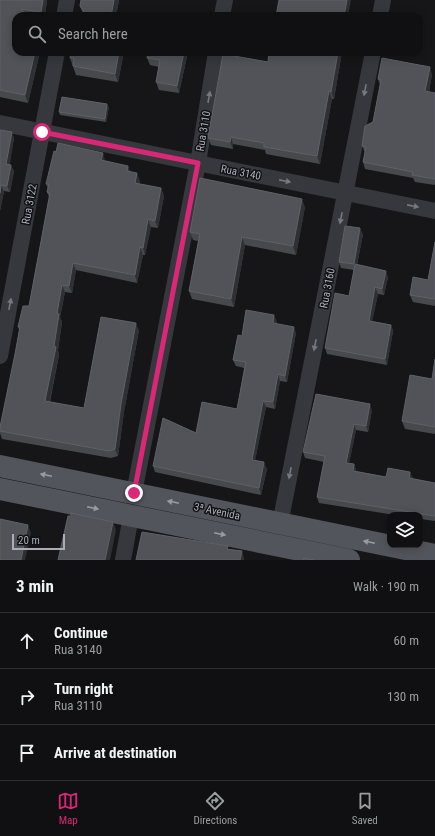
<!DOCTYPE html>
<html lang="en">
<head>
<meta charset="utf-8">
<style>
  body { margin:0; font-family:"Roboto Condensed",sans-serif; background:#19191b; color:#f1f3f6 }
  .controls { position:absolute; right:12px; bottom:12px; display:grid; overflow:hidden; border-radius:8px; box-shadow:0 2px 10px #0003 }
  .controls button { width:36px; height:36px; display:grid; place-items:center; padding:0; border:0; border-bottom:1px solid #303032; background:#101012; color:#f1f3f6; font:20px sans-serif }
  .scale { position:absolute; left:12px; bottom:10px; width:53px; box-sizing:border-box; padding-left:4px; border:2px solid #a8adb8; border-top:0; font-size:11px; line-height:14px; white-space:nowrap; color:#a8adb8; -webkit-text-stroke:3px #111113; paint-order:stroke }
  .stop { position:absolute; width:12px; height:12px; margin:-9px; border:3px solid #db2777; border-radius:50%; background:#fff }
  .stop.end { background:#db2777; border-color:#fff; box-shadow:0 1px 4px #0008 }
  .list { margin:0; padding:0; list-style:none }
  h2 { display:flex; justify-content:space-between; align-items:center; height:52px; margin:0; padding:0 16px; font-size:17px }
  h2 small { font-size:13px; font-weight:400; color:#9c9d9f }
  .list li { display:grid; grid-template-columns:26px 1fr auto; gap:12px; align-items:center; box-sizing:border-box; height:56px; padding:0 16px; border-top:1px solid #303032 }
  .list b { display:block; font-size:15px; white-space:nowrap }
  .list p { margin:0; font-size:13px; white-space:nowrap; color:#9c9d9f }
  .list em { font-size:13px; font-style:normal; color:#9c9d9f }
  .icon { flex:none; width:22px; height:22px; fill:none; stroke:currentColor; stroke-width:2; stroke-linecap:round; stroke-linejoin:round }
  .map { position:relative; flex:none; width:435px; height:560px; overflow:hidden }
  .search { position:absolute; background:#101012; box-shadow:0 2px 10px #0003; left:12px; right:12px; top:12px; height:44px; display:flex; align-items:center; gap:10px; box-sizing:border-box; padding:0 14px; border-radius:12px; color:#9c9d9f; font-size:15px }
  .sheet { height:220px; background:#101012 }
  nav { display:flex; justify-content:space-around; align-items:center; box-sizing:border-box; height:56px; border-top:1px solid #303032; background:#101012; font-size:11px; color:#9c9d9f }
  nav a { display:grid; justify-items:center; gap:2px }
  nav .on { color:#db2777 }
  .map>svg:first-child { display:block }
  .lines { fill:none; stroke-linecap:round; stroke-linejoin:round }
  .street { stroke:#37383d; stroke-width:16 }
  .primary { stroke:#53555c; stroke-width:22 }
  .wall { fill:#47494d }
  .shaded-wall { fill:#2f3033 }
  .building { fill:#525359; stroke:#5f6168 }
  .oneway { fill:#757881 }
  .oneway2 { fill:#979ba6 }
  .route { stroke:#db2777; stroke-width:5 }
  .labels { text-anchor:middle; stroke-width:3; stroke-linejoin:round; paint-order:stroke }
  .street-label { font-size:11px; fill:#a8adb8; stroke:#111113 }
</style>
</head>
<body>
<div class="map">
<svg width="435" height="560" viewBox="0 0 435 560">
  <rect width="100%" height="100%" fill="#161618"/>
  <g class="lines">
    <path class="street" d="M64,16L67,0
      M222,16L225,0
      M380,16L383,0
      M0,123L435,211
      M0,356L57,52
      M134,493L198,163L216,52
      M280,524L373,52
      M123,560L131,516"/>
    <path class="primary" d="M0,466L435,555
      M0,489L349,560"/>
  </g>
  <path class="wall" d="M0,0H47L45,16H16V52H40L28,103L0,97Z
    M81,0H119L116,16H84L80,6Z
    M71,52H124L118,82L76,75L70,58Z
    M147,52H188L179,93L159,90L156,82L159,67L150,65L147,58L148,55Z
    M342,52L334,99H332L320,164L266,154L265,150L233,144V149L211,145L208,138L268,62Z
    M432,74L429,92L435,93V185L415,182L413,178L365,169L363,162L365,153L362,146L373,122L380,85L378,79Z
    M109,107L106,122L60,115L59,112Z
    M0,130L14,138L9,165L14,171L10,192L4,191L0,211Z
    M105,161L128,166L130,172L140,181L139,184L161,188L164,196L158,228L151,227L145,255H143L137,283L76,270L72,293L65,292L60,317L62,322L58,350L59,355L50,402L84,408L139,330L124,412L118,456L111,458L2,439L0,433V427L15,354L19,330L18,327L29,306L49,197L47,192L48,189L46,184Z
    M305,207L296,255L245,245L234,307L192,299L189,291L198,241L193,240L190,232Z
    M363,234L357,265L388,277L384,295L378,294L372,321L391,325L393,331L387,365L327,354L325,348L349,296L354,270L341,268L339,262Z
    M435,242V306L413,302L410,295L428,280Z
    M277,322L276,324L296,333L287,382L280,381L275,409L266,407L255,460L267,469L261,495L155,472L153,466L196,433L237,409L244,368L236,366L233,360L242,336Z
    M435,359V434L405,429L402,421L432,379Z
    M372,410L368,432L356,430L349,463L354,464L356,470V471L386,477L410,472L412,479L435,483V521L420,519V515H395L319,503L317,497L324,462L305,458L303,452Z"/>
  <path class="shaded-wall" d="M43,0H47L45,16H43L41,12Z
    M114,0H119L116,16H111Z
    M347,0H351L348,16H344Z
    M35,52H40L28,103L25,95Z
    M119,52H124L118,82L115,74Z
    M184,52H188L179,93L177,86Z
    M338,52H342L334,99L331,92Z
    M430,67L432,74L428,98L425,91Z
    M329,91L332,99L320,164L317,156Z
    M107,104L109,107L106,122L105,119Z
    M12,132L14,138L9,170L6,164Z
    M231,137L233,144V149L230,142Z
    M103,153L105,161L104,168L101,160Z
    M11,165L14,171L10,192L7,186Z
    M128,166L131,174L127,171Z
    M137,173L140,181L138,190L135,183Z
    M1,185L4,191L0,211V193Z
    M161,188L164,196L158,228L155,221Z
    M302,199L305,207L296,255L293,246Z
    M148,219L151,227L145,255L143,248Z
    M360,228L363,234L356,270L354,264Z
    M242,237L245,245L234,307L231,299Z
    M140,247L143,255L137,283L135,275Z
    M73,263L76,270L72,293L69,286Z
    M386,271L388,277L384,295L382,289Z
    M62,285L65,292L60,317L62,322L58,350L59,355L48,409L45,401L54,346L57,313Z
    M375,287L378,294L371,327L369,321Z
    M274,315L277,322L275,330L273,323Z
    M136,323L139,330L124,412L118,456L115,449L121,404Z
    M391,325L393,331L387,365L385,359Z
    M294,327L296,333L287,382L285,376Z
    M278,374L280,381L275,409L273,402Z
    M263,401L266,407L254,466L252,460Z
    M370,404L372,410L368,432L366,426Z
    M354,424L356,430L348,469L346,463Z
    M264,462L267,469L261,495L259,488Z
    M354,464L356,470L355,477L353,471Z
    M410,472L413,478L411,484L409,478Z
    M113,522L116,530L110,560H105Z
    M28,525L31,533L25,560H21Z
    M242,551L244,558V560H240Z"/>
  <path class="building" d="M0,0H43L41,12L21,9L27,16H16V52H35L25,95L0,90Z
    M81,0H114L111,16H87L80,6Z
    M279,0H347L344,16H276Z
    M71,52H119L115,74L73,66L74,58H70Z
    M148,52H184L177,86L156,82L160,60L147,58Z
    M269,52H338L331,92L329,91L317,156L264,147V143L231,137L230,142L208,138L223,54L268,62Z
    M382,58L430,67L425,91L435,93V179L412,175L413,172L363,162L366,147L362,146L365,126L373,122L381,80L378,79Z
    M62,97L107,104L105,119L59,112Z
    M0,130L12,132L6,164L11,165L7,186L1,185L0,193Z
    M58,143L103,153L101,160L128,166L127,171L137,173L135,183L161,188L155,221L148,219L143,248L140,247L135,275L73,263L69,286L62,285L57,313L59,314L54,346L56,347L45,401L84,408L101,317L136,323L121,404L115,449L109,451L0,431V427L15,354L20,327H18L23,306H29L50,193L47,192L49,184H46L54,151L56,152Z
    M200,178L302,199L293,246L242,237L231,299L189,291L200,234L190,232Z
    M345,226L360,228L354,264L339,262Z
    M435,242V299L410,295L413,277L428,280Z
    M355,264L386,271L382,289L375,287L369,321L391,325L385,359L325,348L335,293L349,296Z
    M246,310L274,315L273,323L294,327L285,376L278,374L273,402L263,401L252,460L264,462L259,488L153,466L163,418L196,433L202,402L237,409L246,362L233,360L238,335L242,336Z
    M435,359V427L402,421L410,375L432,379Z
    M316,394L370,404L366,426L354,424L346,463L354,464L353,471L386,477L388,468L410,472L409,478L435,483V516L317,497L325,456L303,452Z
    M71,513L113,522L105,560H58L68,516H71Z
    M0,519L28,525L21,560H0Z
    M142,532L228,546L227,549L242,551L240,560H136Z
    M304,558L314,560H303Z"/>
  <defs><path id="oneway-solid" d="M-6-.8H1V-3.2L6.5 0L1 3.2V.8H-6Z"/></defs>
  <g class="oneway">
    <use href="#oneway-solid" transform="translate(365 90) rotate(101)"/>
    <use href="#oneway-solid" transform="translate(209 97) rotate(-80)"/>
    <use href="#oneway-solid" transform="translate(285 181) rotate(11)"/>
    <use href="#oneway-solid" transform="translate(413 206) rotate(11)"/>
    <use href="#oneway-solid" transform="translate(341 218) rotate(101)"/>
    <use href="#oneway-solid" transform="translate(10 304) rotate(-79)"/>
    <use href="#oneway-solid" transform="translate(315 345) rotate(101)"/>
    <use href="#oneway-solid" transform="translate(290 473) rotate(101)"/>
  </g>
  <g class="oneway2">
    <use href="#oneway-solid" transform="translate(46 475) rotate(-168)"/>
    <use href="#oneway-solid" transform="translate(173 502) rotate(-168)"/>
    <use href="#oneway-solid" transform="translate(93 508) rotate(12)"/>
    <use href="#oneway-solid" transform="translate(220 534) rotate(12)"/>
    <use href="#oneway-solid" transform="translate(369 542) rotate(-168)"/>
  </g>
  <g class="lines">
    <path class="route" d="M42,132L198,163L134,493"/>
  </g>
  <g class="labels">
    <g class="street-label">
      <text transform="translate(203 131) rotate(-80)" y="4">Rua 3110</text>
      <text transform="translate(241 172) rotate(11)" y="4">Rua 3140</text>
      <text transform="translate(29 204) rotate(-79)" y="4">Rua 3122</text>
      <text transform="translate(327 288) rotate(-79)" y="4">Rua 3160</text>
      <text transform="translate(217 511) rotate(12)" y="4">3ª Avenida</text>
    </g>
  </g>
</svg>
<div class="controls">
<button><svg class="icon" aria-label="layers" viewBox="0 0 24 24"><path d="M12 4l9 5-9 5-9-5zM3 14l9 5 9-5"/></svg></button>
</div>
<div class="scale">20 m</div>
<div class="stop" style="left:42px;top:132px"></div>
<div class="stop end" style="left:134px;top:493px"></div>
<div class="search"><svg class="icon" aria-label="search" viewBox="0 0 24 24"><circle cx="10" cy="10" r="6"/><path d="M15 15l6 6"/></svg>Search here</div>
</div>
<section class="sheet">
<h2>3 min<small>Walk · 190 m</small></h2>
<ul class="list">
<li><svg class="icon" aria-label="ahead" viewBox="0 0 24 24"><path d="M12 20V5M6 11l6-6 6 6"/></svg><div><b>Continue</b><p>Rua 3140</p></div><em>60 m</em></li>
<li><svg class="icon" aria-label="right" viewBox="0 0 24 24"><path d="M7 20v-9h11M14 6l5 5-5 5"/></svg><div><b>Turn right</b><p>Rua 3110</p></div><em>130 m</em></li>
<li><svg class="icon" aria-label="arrive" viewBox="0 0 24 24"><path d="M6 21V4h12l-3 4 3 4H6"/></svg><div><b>Arrive at destination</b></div></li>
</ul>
</section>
<nav>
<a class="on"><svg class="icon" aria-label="map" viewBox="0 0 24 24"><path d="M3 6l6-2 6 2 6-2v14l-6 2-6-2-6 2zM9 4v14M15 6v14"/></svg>Map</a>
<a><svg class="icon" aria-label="directions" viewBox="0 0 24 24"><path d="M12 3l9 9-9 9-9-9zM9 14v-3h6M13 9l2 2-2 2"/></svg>Directions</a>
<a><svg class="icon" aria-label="saved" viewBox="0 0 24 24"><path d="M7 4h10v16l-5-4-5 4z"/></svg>Saved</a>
</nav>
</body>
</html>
